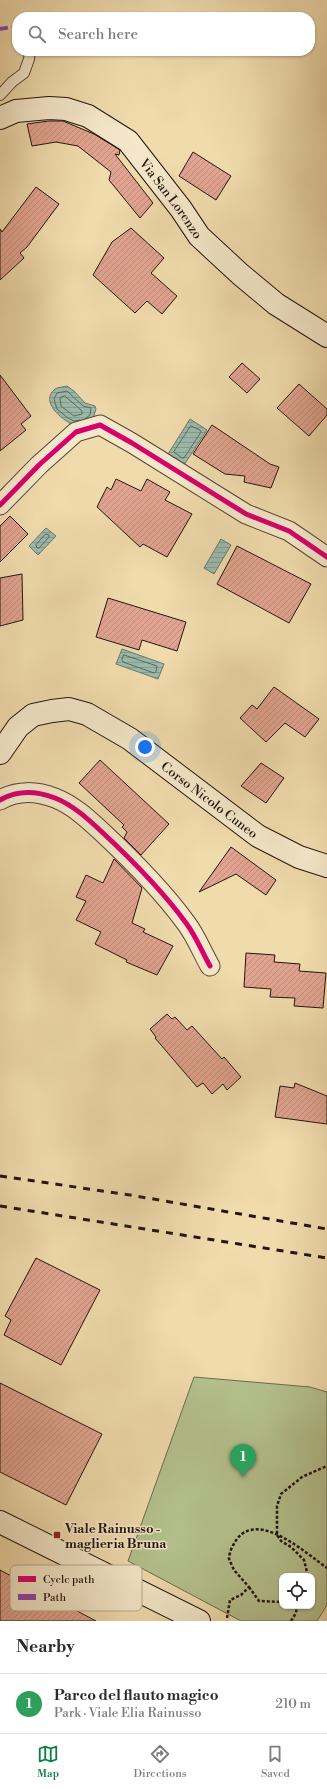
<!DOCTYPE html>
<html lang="en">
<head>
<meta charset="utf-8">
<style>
  body { margin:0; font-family:"Libre Bodoni",serif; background:#f2f2f3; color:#2b2b33 }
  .controls { position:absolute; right:12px; bottom:12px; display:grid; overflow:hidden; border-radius:8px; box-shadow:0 1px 3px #0004 }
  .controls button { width:36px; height:36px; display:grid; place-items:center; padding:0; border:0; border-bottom:1px solid #e1e1e2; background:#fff; color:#2b2b33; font:20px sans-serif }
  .you { position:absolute; left:145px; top:747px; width:14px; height:14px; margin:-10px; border:3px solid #fff; border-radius:50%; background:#1a73e8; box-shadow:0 0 0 6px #1a73e833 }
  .badge { display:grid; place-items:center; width:26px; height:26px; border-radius:50%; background:#0b8043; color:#fff; font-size:13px; font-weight:700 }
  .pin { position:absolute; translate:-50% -33px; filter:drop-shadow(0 1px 2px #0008) }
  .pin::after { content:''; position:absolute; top:21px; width:14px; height:12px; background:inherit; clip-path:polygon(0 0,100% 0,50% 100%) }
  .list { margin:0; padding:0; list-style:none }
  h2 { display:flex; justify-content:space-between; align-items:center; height:52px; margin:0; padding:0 16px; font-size:17px }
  h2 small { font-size:13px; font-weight:400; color:#7c7c81 }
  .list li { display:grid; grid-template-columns:26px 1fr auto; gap:12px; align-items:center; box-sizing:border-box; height:60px; padding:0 16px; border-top:1px solid #e1e1e2 }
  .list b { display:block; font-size:15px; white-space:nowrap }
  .list p { margin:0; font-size:13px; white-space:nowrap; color:#7c7c81 }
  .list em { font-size:13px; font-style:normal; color:#7c7c81 }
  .icon { flex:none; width:22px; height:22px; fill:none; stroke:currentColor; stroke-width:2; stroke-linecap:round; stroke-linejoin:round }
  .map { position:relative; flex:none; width:327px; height:1621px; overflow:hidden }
  .search { position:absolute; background:#fff; box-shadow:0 1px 3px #0004; left:12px; right:12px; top:12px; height:44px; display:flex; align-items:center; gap:10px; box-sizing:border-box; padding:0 14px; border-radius:16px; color:#7c7c81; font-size:15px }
  .sheet { height:112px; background:#fff }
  nav { display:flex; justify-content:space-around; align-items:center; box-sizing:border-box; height:56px; border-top:1px solid #e1e1e2; background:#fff; font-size:11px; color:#7c7c81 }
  nav a { display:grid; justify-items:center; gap:2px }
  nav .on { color:#0b8043 }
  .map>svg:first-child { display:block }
  .green { fill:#b4c18e; stroke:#6c6b4e; fill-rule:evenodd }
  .water { fill:url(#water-rules); stroke:#6a796d }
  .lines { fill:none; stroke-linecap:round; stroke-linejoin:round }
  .shore { stroke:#5e685d; stroke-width:1 }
  .building { fill:url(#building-hatch); stroke:#23150d }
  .service-casing { stroke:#564635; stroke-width:12 }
  .minor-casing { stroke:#564635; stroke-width:21 }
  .secondary-casing { stroke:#23150d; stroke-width:24 }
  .path { stroke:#23150d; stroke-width:2.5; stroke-dasharray:3 2; stroke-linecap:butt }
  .service { stroke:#f5e8ca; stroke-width:10 }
  .minor { stroke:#f5e8ca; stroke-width:19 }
  .secondary { stroke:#f5e8ca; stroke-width:22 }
  .rail { stroke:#23150d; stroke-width:3; stroke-dasharray:7 7; stroke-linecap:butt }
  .quiet { stroke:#8e44ad; stroke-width:4; stroke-dasharray:8 4; stroke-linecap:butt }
  .cycleway-casing { stroke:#f5e8ca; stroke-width:8 }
  .cycleway { stroke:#d6006c; stroke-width:5 }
  .poi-dot { fill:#8f2418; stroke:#f5e8ca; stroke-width:1.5 }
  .labels { text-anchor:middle; stroke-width:3; stroke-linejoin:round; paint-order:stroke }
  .street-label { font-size:13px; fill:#23150d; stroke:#f5e8ca }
  .poi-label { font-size:13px; font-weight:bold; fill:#23150d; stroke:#f5e8ca; text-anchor:start }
  .key { fill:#f5e8ca; stroke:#b6a991; stroke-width:1 }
  .key-label { font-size:11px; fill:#23150d }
</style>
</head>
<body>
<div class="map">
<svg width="327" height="1621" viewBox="0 0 327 1621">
  <defs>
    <pattern id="water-rules" width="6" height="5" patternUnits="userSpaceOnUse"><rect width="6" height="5" fill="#9abbad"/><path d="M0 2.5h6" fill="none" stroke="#84a094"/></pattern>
    <pattern id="building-hatch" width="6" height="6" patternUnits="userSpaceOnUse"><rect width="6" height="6" fill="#e1a490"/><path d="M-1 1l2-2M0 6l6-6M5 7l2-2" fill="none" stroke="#c18c7b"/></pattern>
  </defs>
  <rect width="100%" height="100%" fill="#f0dbad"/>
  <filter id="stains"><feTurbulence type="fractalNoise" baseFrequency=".005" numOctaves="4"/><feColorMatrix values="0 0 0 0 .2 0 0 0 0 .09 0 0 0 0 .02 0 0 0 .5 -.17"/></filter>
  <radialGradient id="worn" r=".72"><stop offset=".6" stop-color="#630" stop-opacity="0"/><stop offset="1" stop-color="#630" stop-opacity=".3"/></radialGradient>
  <path class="green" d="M194,1377L310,1387L327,1392V1605L317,1621H241L128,1561ZM282,1576H312V1606H282Z"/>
  <path class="water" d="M67,386L74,391L85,403L95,406L96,409L93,419L73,425C63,420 39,402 55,389C58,387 64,387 67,386Z
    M190,419L207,430L184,465L168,454Z
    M46,528L56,536L38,555L29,546Z
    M221,539L231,545L214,574L204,568Z
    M122,649L164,664L158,679L116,664Z"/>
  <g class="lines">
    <path class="shore" d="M65,396L82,411V414L74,416L61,406L60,398Z
      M80,420L74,421L68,418L57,409L54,399L57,393L67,391L83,406L91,408L90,415L86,418
      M191,426L200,430L201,432L184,458H182L174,452Z
      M46,534L49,535V537L39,548H37L36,545Z
      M124,655L157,666L156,672L154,673L123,662L122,660Z"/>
  </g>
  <path class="building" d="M49,121H63L94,134L120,150L119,155L115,154L153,203L140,218L109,180L111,172L78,146L56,142L32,146L27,124Z
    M193,152L231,176L216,200L179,176Z
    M36,187L59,204L27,247L20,253L24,258L0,280V229L2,232Z
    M131,228L164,258L151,273L177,296L162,314L147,301L135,313L93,275L112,242Z
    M242,363L260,379L247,393L229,377Z
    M0,375L31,416L21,424L26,430L0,451Z
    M299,384L327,409V415L309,436L277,408Z
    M212,425L270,464L279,467L271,488L244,482L245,476L225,474L193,454Z
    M116,479L141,491L147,479L170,492L165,500L192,514L167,557L143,544L140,547L97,507L107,487L111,490Z
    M10,516L28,534L0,562V526Z
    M237,546L311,584L289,623L217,584Z
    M22,574L23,620L0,626V578Z
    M108,598L186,622L177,651L142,640L139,650L96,637Z
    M274,687L319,719L305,737L285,723L266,742L240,718L252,705L257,709Z
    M100,760L169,824L141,855L124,838L127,832L122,827L124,825L79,783Z
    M261,763L284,778L266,803L241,786Z
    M231,847L276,880L266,895L236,874L199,892Z
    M114,859L142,888L132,923L145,929L143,932L173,946L157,975L126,962L127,960L95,944L101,932L76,920L86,901L76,897L86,875L103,883Z
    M246,953L275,955L274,962L300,964L299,971L326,973L323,1008L294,1006L295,998L270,997L271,989L244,987Z
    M167,1014L172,1019L175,1017L187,1030L192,1026L222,1059L224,1057L241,1077L227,1090L223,1084L212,1094L203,1083L197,1087L155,1038L156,1037L150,1029Z
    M295,1083L327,1096V1124L275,1117L280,1086L294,1088Z
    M36,1258L100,1290L61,1365L4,1335L11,1320L5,1316Z
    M0,1383L102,1434L66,1505L0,1472Z
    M0,1570L96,1621H0Z"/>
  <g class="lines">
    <defs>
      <path id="service" d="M0,95L12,82L24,73L29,59L30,51"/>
      <path id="minor" d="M0,505L39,465L76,432L100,425L132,443L246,514L289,531L327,557
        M0,800C17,790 37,791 55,798C73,805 88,819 102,832C132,860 162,890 186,923C196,936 202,952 210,966"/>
      <g id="secondary">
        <path id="s1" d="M0,118L16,111L49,108L66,109L88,116L128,141L181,209L199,236L240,274L276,304L327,336"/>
        <path id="s2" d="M0,753L18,727L33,715L52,711L69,709L87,714L130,739L258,836L299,857L327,866"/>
        <path d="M0,1522L199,1621"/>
      </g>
    </defs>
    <use href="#service" class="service-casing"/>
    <use href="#minor" class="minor-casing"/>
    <use href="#secondary" class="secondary-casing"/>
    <path class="path" d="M308,1576L304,1560L291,1547L281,1541L277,1535V1506L281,1494L302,1477L327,1466
      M249,1587L259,1601L282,1602
      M227,1618L230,1600L241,1595L249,1587L234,1570L229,1559C229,1552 233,1545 237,1539C259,1510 307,1554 327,1568
      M291,1621L296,1613L297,1606"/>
    <use href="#service" class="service"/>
    <use href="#minor" class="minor"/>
    <use href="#secondary" class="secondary"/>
    <path class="rail" d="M0,1176L130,1195L327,1229
      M0,1206L327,1258"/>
    <path class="quiet" d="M0,29L17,26"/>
    <defs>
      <path id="cycleway" d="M0,505L39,465L76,432L100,425L132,443L246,514L289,531L327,557
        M0,800C17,790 37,791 55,798C73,805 88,819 102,832C132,860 162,890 186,923C196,936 202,952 210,966"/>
    </defs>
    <use href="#cycleway" class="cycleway-casing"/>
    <use href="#cycleway" class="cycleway"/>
  </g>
  <rect class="poi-dot" x="53" y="1531" width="8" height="8" rx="2"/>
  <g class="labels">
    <g class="street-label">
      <text dy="5" stroke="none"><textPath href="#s1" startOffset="210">Via San Lorenzo</textPath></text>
      <text dy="5" stroke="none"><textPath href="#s2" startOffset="256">Corso Nicolo Cuneo</textPath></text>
    </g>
    <g class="poi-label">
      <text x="65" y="1533">Viale Rainusso -<tspan x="65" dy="15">maglieria Bruna</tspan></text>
    </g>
  </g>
  <rect x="10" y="1565" width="132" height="46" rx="6" class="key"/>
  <rect x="18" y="1576" width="18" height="6" fill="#d6006c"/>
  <rect x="18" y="1594" width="18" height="6" fill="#8e44ad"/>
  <g class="key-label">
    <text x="43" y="1583">Cycle path</text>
    <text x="43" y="1601">Path</text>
  </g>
  <rect width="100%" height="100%" filter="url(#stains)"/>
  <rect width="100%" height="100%" fill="url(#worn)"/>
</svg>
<div class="controls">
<button><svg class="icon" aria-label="locate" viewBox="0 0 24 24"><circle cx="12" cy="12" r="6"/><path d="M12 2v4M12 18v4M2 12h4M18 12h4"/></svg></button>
</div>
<div class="you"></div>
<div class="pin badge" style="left:243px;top:1477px;background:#2e9e5b">1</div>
<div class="search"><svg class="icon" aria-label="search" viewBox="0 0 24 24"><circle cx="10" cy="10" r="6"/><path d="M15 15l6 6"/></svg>Search here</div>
</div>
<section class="sheet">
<h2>Nearby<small></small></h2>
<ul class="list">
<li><span class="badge" style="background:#2e9e5b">1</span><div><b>Parco del flauto magico</b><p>Park · Viale Elia Rainusso</p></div><em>210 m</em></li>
</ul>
</section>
<nav>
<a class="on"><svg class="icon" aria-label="map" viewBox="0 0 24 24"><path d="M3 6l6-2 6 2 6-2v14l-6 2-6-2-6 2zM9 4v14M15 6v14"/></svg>Map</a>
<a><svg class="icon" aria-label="directions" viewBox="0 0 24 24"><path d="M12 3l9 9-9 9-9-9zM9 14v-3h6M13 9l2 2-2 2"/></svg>Directions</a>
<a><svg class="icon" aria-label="saved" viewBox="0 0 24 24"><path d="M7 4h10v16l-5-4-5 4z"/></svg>Saved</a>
</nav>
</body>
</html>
